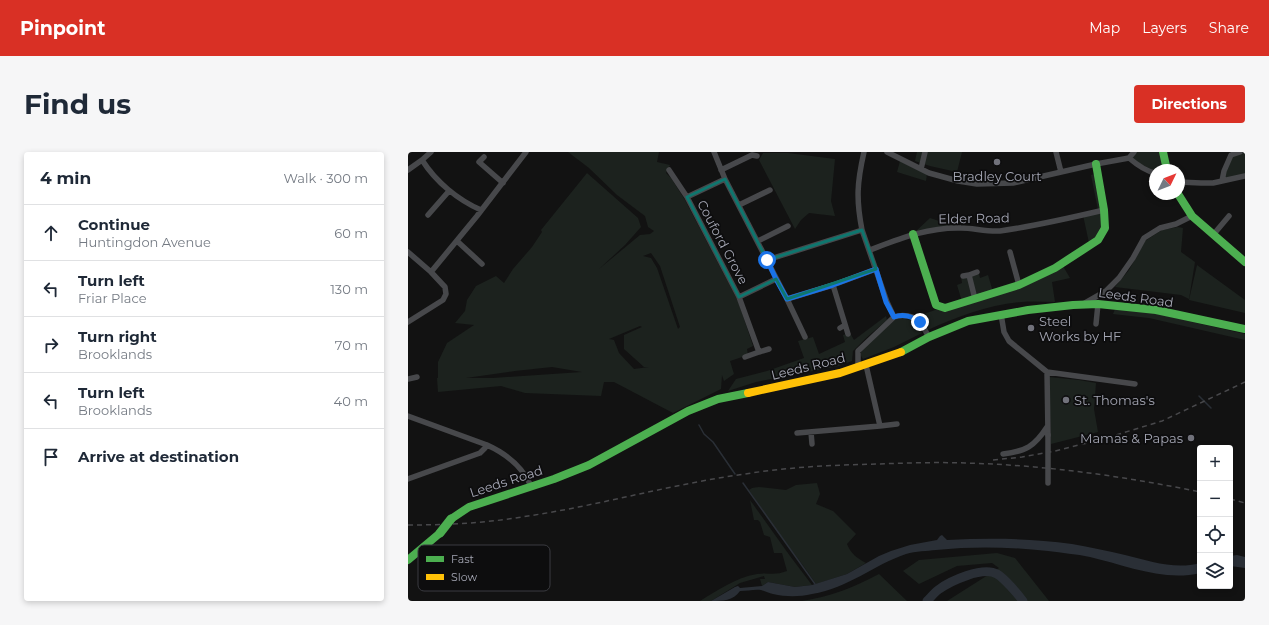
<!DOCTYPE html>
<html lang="en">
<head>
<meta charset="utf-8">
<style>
  body { margin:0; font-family:Montserrat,sans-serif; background:#f6f6f7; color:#1f2937 }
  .controls { position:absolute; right:12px; bottom:12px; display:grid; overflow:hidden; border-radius:4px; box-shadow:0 2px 6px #0003 }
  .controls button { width:36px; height:36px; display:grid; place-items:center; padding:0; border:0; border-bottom:1px solid #e0e1e3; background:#fff; color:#1f2937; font:20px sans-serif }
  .compass { position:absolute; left:741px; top:12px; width:36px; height:36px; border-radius:50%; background:#fff; box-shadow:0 2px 6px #0003; rotate:47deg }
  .stop { position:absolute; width:12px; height:12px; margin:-9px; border:3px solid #1a73e8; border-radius:50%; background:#fff }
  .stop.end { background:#1a73e8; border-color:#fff; box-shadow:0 1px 4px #0008 }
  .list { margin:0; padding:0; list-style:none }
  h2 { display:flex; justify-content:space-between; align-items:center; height:52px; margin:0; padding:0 16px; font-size:17px }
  h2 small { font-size:13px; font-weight:400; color:#747a83 }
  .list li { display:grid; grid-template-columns:26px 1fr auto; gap:12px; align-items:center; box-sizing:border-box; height:56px; padding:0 16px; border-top:1px solid #e0e1e3 }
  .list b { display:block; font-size:15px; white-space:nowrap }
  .list p { margin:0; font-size:13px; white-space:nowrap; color:#747a83 }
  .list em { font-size:13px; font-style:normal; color:#747a83 }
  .icon { flex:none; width:22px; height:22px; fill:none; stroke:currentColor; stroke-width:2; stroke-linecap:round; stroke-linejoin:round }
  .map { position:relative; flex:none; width:837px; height:449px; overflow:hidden; border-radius:4px }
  header { display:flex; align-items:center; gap:24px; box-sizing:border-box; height:56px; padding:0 20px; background:#d93025; color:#fff }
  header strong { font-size:19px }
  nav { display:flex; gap:22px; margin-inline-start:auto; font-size:14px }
  .intro { display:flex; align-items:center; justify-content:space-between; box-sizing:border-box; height:96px; padding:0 24px }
  h1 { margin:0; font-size:28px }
  .button { padding:10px 18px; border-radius:4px; background:#d93025; color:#fff; font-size:14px; font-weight:700 }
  main { display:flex; gap:24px; padding:0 24px }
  aside { flex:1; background:#fff; border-radius:4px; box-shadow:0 2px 6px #0003 }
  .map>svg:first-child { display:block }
  .green { fill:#1c221e; fill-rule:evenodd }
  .water { fill:#2a2f36 }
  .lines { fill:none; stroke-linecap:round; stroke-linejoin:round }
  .stream { stroke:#2a2f36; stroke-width:1.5 }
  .river { stroke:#2a2f36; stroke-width:9 }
  .street { stroke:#47484b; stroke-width:5.5 }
  .fast { stroke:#4caf50; stroke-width:8 }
  .slow { stroke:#ffc107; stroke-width:8 }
  .rail { stroke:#48484b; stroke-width:1.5; stroke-dasharray:5 4; stroke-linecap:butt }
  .street-bridge { stroke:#47484b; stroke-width:5.5 }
  .fast-bridge { stroke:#4caf50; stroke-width:9 }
  .route { stroke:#1a73e8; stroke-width:5 }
  .marked { fill:none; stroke:#0f766e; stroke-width:3; stroke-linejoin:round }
  .poi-dot { fill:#71727b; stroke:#0d0d0e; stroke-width:1.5 }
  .labels { text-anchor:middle; stroke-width:3.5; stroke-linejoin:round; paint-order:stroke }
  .poi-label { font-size:13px; fill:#a4a6b3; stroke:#0d0d0e; text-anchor:start }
  .street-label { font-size:13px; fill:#a4a6b3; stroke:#0d0d0e }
  .key { fill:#0d0d0e; stroke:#3a3b40; stroke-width:1 }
  .key-label { font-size:11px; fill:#a4a6b3 }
</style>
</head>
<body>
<header>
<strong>Pinpoint</strong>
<nav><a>Map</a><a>Layers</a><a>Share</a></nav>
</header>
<div class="intro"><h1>Find us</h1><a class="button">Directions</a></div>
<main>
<aside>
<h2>4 min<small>Walk · 300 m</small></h2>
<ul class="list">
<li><svg class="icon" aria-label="ahead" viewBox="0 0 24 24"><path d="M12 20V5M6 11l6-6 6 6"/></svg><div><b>Continue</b><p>Huntingdon Avenue</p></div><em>60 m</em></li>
<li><svg class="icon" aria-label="left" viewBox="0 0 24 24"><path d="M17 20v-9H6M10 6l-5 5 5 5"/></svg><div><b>Turn left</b><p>Friar Place</p></div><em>130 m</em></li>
<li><svg class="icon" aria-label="right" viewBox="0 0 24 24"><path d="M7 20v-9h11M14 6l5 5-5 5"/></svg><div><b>Turn right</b><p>Brooklands</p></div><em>70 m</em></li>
<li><svg class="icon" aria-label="left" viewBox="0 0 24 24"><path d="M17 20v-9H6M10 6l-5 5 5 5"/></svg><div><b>Turn left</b><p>Brooklands</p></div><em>40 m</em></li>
<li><svg class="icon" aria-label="arrive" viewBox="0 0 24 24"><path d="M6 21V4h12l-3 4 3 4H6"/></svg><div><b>Arrive at destination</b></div></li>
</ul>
</aside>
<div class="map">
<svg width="837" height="449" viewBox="0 0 837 449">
  <rect width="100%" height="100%" fill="#121212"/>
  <path class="green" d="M160,0H251L249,10L262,13L258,21L263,26L277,48L330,149L345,194L339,197L340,203L322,209L326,222L316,229L314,223L313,237L265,261L206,230H196L193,244L117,241L93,234L30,240L29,226H30V210L39,191L66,173L47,171L57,159L59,148L68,134L88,124L96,131L105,117L124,95L134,80L133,78L179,21L230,66L233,75L217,93L191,117L232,83L242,82L246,79L240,75L237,64L209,43L181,16ZM243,101L252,114L272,175L270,177L249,116L243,106L235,104ZM232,174L234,175L216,183V197L236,215H241L226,217L211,201L206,188L201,187ZM144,215L174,220L85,226H58L107,219Z
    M509,0H554L549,20L522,14L507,9Z
    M726,0H755L757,12L749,17L743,18L721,6Z
    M832,0H837V24L814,29L823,3Z
    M355,1H380L427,7L423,49L427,64L401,61L393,68L387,77L351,8Z
    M492,9L519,22L518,29L489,20Z
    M687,22L696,72L688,86L681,91L675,63L690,58L683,23Z
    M522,66L553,76L506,81Z
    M770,75L775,76L773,100L787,110L781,147L773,143L707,135L721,118L737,89L754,78Z
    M789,113L837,148V161L781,148Z
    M655,114L662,126L644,130L647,150C636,150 625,149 614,150C583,152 548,165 520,178L514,167L510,164L530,157L555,153L549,133L554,131L553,124L570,118L572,126L580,123L585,140Z
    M707,157L745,161L837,182V188L741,166L705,162Z
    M478,164L479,168L458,186L445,199L444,209L431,214L348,230L320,239L328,227L359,219L396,206L390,189L405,185L411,202L437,190L435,183L442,181L446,188Z
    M493,166C506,169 509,168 514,181L486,195L455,207C451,202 453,199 456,195L488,167Z
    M641,225L671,228L688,231L686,257L690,280L643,292Z
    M409,331L412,342L408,352L425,359L448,382L439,392C443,402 449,406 458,411L439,422L408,432L394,412L365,374L341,338L344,336L351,335L378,338L388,333Z
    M342,348L382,404L404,433L387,435L360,430L354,434L352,427H357L356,424L332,431L303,449H292C310,438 327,426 349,422C361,420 366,424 379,419L374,401H366L362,385L356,383L352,370L350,368H346Z
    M589,401L607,406L641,449H539L591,416L584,411L549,414L511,432L495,419L511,408Z
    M471,422L499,449H394C424,444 444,436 471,422Z"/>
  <path class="water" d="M534,383L539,388C580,386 622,386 664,392C682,395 700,399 717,403C742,409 767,418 792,411V421C756,430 717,413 682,405C668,402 654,401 640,399C603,395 566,394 528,398C519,399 508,399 498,402C465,413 441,436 404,442C391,445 378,445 365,442C361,441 357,439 353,438C347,437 339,439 332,439C325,449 315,449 303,449L327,435L330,434L332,436L354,434L360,430L387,435L404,433L439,422L471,404L483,399L502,393L529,388L532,384Z
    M829,403L837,405V416L822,414V404Z"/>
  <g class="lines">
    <path class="stream" d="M791,244L803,256
      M291,273L296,282L305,290L327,322
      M335,331L407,432"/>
    <path class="river" d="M519,449C523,445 526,441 530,438C542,429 575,414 589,422C596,426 610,442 615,449"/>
    <path class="street" d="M306,0L317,27L379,147L397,185
      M456,0C449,31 448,47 454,78L479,150L486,165
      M479,0L521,21L550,29L569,32L605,31L688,12L721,6L726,0
      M648,0L653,20
      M76,5L71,10L95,31
      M721,6C728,12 738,19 747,21
      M14,8C28,30 50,48 73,58
      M513,17L517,0
      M0,18L14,8L23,0
      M261,18L279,45L317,27
      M313,18L344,3L349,4
      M814,29L816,19L823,3L832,0
      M771,30L793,31H805L837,24
      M279,45L331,145L351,200L337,205
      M331,53L362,38
      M20,63L41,39
      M805,83L821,64
      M49,89L74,112
      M350,89L380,74
      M462,98C491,87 520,75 553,76C565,76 579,80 592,79C627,74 662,66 696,58
      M0,100L23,120L69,64L118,0
      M602,100L611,133
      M359,108L454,78
      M555,124L561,123
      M425,133L440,182
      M331,145L368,127
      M379,147L425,133L468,117
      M567,147L561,123L569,120
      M677,151L698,139L711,126L725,106L736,86L752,76L768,72L784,64
      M593,162L596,180L601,189L639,220L640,283
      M0,170L35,148L38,142L37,135L23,120
      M688,172L690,152
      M432,176L437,173
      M351,200L361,197
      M450,215V199L486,165C494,162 506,163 513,171C516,175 518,181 521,185
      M639,220L727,232
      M0,227L9,225
      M0,264L79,293C99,302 114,314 123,334
      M472,274L489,272
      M403,280L404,292
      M389,281L472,274L458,213
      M595,302C618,299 626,295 639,275
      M0,327L72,301L77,296L79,293"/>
    <path class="fast" d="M755,0L759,18
      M770,42L784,64L837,110
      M505,82L528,153L537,156L611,133L647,116L690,88L697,76L696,58L688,12
      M493,200L521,185L560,169L620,158L665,153L690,152L748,158L837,177
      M43,367L61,355L146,327L181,313L280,259L310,247L340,241
      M0,408L32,381"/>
    <path class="slow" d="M340,241L432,221L493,200"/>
    <path class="rail" d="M585,308L614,305L647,299L695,287L754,269L837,230
      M822,347L837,351
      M0,373C40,373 80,371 120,364C193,353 264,332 337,322C380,315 425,313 469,312C498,311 528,310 557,311C636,313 715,324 792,340"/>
    <path class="street-bridge" d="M640,331V283"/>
    <path class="fast-bridge" d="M32,381L43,367"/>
  </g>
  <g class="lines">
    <path class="route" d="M359,108L368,127L379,147L425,133L468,117L478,150L486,165C496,161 504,165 512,170"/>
  </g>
  <path class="marked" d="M317,27L359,108L454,78L468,117L379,147L368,127L331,145L279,45Z"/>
  <g class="poi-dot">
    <circle cx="589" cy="10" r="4"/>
    <circle cx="623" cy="176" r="4"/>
    <circle cx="658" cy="248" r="4"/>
    <circle cx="783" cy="286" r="4"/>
  </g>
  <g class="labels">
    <g class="poi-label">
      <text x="589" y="29" text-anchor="middle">Bradley Court</text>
      <text x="631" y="174">Steel<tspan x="631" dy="15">Works by HF</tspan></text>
      <text x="666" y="253">St. Thomas's</text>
      <text x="775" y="291" text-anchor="end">Mamas &amp; Papas</text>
    </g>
    <g class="street-label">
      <text transform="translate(566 66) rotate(-1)" y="5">Elder Road</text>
      <text transform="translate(315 90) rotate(62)" y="5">Couford Grove</text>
      <text transform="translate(728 145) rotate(8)" y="5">Leeds Road</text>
      <text transform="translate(400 214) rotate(-14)" y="5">Leeds Road</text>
      <text transform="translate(98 329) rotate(-18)" y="5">Leeds Road</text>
    </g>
  </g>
  <rect x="10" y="393" width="132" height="46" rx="6" class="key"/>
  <rect x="18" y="404" width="18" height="6" fill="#4caf50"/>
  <rect x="18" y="422" width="18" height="6" fill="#ffc107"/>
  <g class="key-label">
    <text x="43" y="411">Fast</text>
    <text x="43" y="429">Slow</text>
  </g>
</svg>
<div class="controls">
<button>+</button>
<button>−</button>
<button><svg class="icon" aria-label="locate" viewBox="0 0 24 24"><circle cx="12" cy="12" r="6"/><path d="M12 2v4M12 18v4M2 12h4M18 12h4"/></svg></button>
<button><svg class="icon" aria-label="layers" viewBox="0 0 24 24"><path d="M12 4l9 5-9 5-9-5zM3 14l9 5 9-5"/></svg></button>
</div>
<svg class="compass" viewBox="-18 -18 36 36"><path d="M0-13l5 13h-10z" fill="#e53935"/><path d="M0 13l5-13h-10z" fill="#747a83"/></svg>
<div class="stop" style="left:359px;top:108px"></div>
<div class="stop end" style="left:512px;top:170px"></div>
</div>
</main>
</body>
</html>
